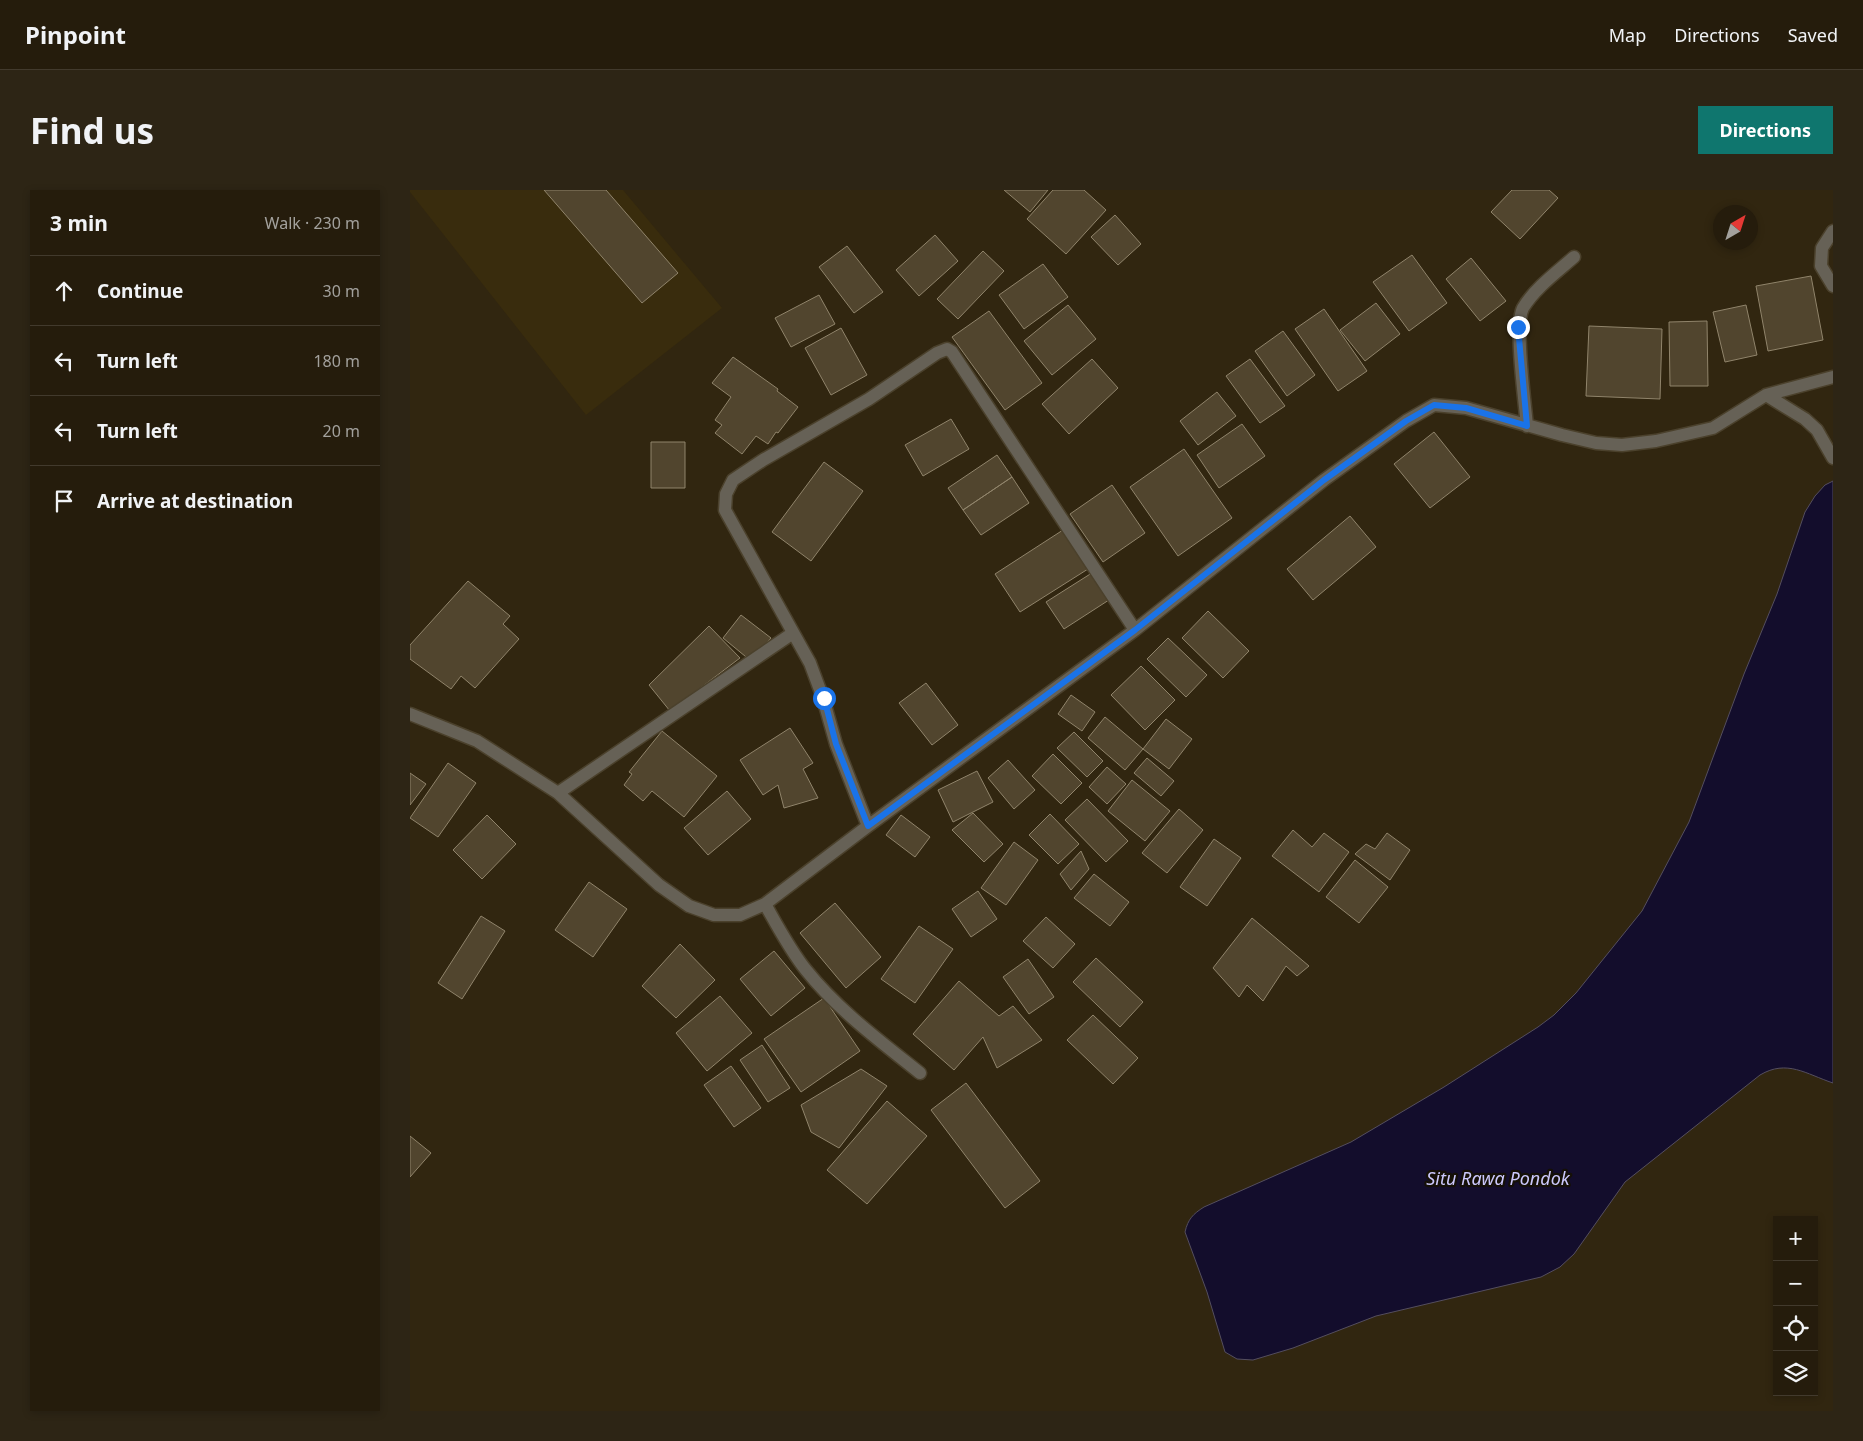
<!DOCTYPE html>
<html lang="en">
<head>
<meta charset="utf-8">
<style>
  body { margin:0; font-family:"Noto Sans",sans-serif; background:#2d2515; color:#f1f3f6 }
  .controls { position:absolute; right:15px; bottom:15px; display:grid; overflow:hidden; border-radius:0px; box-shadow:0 2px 8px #0003 }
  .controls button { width:45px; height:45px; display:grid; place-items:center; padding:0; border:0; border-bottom:1px solid #423a2d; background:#251c0c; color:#f1f3f6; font:25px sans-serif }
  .compass { position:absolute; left:1303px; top:15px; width:45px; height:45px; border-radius:50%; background:#251c0c; box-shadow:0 2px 8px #0003; rotate:39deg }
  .stop { position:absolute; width:15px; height:15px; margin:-11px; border:4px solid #1a73e8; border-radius:50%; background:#fff }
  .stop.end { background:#1a73e8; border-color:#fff; box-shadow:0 1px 5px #0008 }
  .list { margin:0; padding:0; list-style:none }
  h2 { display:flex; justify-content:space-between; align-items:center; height:65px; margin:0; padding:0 20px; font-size:21px }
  h2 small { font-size:16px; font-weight:400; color:#a3a19d }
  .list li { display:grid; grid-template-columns:32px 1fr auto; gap:15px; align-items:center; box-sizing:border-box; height:70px; padding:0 20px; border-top:1px solid #423a2d }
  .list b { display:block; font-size:19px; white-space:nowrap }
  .list em { font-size:16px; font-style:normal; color:#a3a19d }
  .icon { flex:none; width:28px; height:28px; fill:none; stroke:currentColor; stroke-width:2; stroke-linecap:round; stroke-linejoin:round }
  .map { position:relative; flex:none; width:1423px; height:1221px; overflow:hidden; border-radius:0px }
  header { display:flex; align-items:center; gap:30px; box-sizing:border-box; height:70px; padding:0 25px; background:#251c0c; border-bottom:1px solid #423a2d }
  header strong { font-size:24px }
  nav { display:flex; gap:28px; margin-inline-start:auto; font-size:18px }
  .intro { display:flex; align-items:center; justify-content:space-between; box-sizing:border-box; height:120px; padding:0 30px }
  h1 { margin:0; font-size:35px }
  .button { padding:12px 22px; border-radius:0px; background:#0f766e; color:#fff; font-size:18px; font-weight:700 }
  main { display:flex; gap:30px; padding:0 30px }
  aside { flex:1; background:#251c0c; border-radius:0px; box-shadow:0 2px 8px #0003 }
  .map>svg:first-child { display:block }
  .built { fill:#392c0d }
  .water { fill:#130d2c; stroke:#544e5f }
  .building { fill:#51452e; stroke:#90846b }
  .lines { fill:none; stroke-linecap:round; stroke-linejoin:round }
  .minor-casing { stroke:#4b412c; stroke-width:15 }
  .minor { stroke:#666156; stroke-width:12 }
  .route { stroke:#1a73e8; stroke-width:6 }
  .labels { text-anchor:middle; stroke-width:4.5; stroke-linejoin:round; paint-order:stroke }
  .water-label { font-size:18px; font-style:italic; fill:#cbc8fc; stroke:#151007 }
</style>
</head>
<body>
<header>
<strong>Pinpoint</strong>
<nav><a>Map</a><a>Directions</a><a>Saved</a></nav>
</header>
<div class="intro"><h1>Find us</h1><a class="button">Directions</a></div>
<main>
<aside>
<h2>3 min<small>Walk · 230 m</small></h2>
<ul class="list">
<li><svg class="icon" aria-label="ahead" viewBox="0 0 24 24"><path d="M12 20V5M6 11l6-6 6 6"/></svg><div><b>Continue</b></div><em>30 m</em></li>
<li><svg class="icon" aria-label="left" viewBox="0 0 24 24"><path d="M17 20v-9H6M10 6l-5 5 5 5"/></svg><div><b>Turn left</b></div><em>180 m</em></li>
<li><svg class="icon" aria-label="left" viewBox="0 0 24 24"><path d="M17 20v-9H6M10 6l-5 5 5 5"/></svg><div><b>Turn left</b></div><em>20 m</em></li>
<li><svg class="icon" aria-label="arrive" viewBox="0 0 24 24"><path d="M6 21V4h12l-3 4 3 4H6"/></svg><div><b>Arrive at destination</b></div></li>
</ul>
</aside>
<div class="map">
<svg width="1423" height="1221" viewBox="0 0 1423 1221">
  <rect width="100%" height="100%" fill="#312610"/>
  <path class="built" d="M0,0H213L312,118L176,225L0,2Z"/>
  <path class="water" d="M1423,291V893C1396,884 1377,869 1350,885L1215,992L1164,1064L1150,1077L1131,1087L966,1126L883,1158L843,1170L827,1169L815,1162L797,1102L775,1042C778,1029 783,1024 794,1017L941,952L1034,897L1128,837L1144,825L1166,803L1232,721L1279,632L1334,484L1367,404L1395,322L1405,306L1415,295Z"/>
  <path class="building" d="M134,0H196L268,83L232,113Z
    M594,0H638L620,22Z
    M643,0H674L696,20L656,64L617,29Z
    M1102,0H1139L1148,8L1110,49L1081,22Z
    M705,25L731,54L708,75L681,47Z
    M525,45L548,71L509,106L486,80Z
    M437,56L473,102L444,123L409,77Z
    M573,61L594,81L548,129L527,109Z
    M1002,65L1037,113L999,141L963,92Z
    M1061,68L1096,111L1070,131L1036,89Z
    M633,74L658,107L614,139L589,105Z
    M1401,86L1413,150L1358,161L1346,96Z
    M409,105L425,134L381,157L365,128Z
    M966,113L990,144L955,171L930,140Z
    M658,115L686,149L642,185L614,151Z
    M1336,115L1347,165L1315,172L1303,122Z
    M914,119L957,181L928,201L885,139Z
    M579,121L632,193L595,220L542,147Z
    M1297,131L1298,196H1260L1259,132Z
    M1179,136L1252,139L1250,209L1176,206Z
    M431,138L457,185L421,205L395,158Z
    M873,141L905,185L877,206L845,161Z
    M323,167L368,199L367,201L388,217L368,243L366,242L358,254L346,246L332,264L305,243L312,235L305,230L321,207L302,193Z
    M682,169L708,198L659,244L632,214Z
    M840,169L875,216L850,233L816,186Z
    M807,202L826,226L788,255L770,231Z
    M541,229L559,259L513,286L495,255Z
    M832,234L855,266L809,298L787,265Z
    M1024,242L1060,287L1020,318L984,274Z
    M241,252H275V298H241Z
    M774,259L822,328L768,366L720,297Z
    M587,265L602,287L553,320L538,298Z
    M414,272L453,301L401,371L362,342Z
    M602,287L619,313L571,345L553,320Z
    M702,295L735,343L693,372L660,324Z
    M940,326L966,357L903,410L877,379Z
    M653,340L678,379L610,422L585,384Z
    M685,381L702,408L654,439L636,412Z
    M58,391L100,426L93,434L109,449L65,498L51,486L41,499L0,469V455Z
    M798,421L839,461L813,488L772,448Z
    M331,425L361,448L341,471L313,448Z
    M299,436L330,468L260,521L239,495Z
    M758,448L797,485L776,507L737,469Z
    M731,476L765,510L735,540L701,505Z
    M516,493L548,535L522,555L489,513Z
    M661,505L685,522L672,541L648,524Z
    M695,527L733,559L715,580L678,548Z
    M756,529L782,549L759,579L733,559Z
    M380,538L403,573L393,579L408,608L374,618L368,595L353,605L330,570Z
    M252,541L307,586L274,627L242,601L233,611L214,595L222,584L219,582Z
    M664,542L693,571L677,587L647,558Z
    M643,564L672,593L651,614L622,586Z
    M737,568L764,591L751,606L724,583Z
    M598,570L625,600L604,619L578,588Z
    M38,573L66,593L28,647L0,628Z
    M697,577L716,594L697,614L679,597Z
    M567,581L583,612L543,632L528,600Z
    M0,583L16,594L0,615Z
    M722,590L760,621L735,651L698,621Z
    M317,601L341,629L298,665L274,638Z
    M677,609L718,651L696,672L655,630Z
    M769,619L793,640L757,683L732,663Z
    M563,623L593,654L574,672L542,640Z
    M640,624L669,654L648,674L619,645Z
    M77,625L106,654L72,689L43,660Z
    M491,625L520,647L505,667L476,645Z
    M883,640L902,657L914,643L939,662L909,702L862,666Z
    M977,643L1000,660L980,690L945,664L956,654L965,659Z
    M804,649L831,668L797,716L770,697Z
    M604,652L628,670L596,715L571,698Z
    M671,661L679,679L661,700L650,684Z
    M945,670L978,697L949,733L916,707Z
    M684,684L719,712L700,736L664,708Z
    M179,692L217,719L183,767L145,740Z
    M568,701L587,729L561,747L542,719Z
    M425,713L471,767L436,798L390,743Z
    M71,726L95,741L52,809L28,793Z
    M636,727L665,754L643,778L613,751Z
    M842,728L899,776L887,786L876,776L853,811L837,795L829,807L803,778Z
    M509,736L543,759L505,813L471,789Z
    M270,754L305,790L266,828L232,796Z
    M364,761L395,798L361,826L330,789Z
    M686,768L733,812L710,837L663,792Z
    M618,769L644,807L619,824L593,787Z
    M549,791L589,826L603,816L632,850L587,878L573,847L544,880L503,844Z
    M310,806L342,843L297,881L266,843Z
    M414,808L450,861L391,902L354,849Z
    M683,825L728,868L703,894L657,850Z
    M352,855L380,898L358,912L330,870Z
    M321,876L351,918L324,937L294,895Z
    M451,879L477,896L429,958L401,942L391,915Z
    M556,893L630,991L595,1018L521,920Z
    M477,911L517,946L457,1014L417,980Z
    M0,946L21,963L0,987Z"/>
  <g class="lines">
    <defs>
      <path id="minor" d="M1423,41L1412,58L1411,76L1423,96
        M1356,205L1395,229L1407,240L1423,268
        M1117,236C1115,213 1104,135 1113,118C1125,98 1147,82 1164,67
        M0,524L67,551L148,603L249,695L279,716L304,725H330L355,714L458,636L725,440L914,290L996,231L1024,215L1056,218L1152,245L1186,253L1212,255L1246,251L1303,238L1356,205L1423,187
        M148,603L383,443
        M458,636L426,554L413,508L400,473L315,320L316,304L323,290L353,270L459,209L527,163L537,159L542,162L725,440
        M355,714C368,737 380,760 396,780C428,820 470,851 510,883"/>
    </defs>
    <use href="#minor" class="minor-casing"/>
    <use href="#minor" class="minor"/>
  </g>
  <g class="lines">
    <path class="route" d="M414,508L426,554L458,636L725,440L914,290L996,231L1024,215L1056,218L1117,236L1108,137"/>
  </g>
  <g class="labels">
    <g class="water-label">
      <text x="1088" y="995">Situ Rawa Pondok</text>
    </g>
  </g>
</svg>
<div class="controls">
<button>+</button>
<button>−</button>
<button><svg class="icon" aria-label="locate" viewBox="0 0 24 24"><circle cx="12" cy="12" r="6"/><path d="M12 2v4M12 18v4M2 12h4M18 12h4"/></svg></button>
<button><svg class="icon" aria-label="layers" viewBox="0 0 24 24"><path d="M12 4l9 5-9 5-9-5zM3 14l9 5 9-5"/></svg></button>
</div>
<svg class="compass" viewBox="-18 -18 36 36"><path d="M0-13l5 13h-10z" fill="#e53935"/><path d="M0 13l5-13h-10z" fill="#a3a19d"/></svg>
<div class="stop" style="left:414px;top:508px"></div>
<div class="stop end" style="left:1108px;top:137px"></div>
</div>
</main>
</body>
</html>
